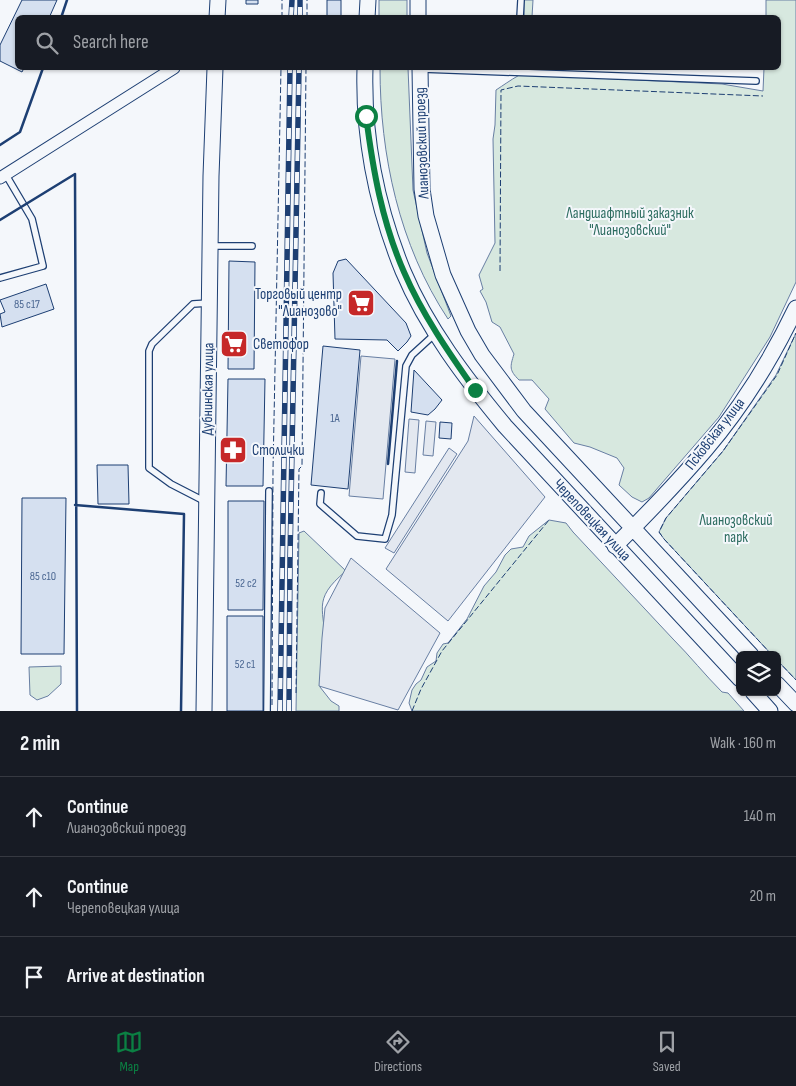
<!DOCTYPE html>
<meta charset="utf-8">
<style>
:root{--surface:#171b24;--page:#242831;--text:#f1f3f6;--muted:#9ea1a6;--line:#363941;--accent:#0b8043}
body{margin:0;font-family:"Sofia Sans Condensed",sans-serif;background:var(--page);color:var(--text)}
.controls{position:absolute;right:15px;bottom:15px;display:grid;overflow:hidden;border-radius:8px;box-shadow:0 1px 4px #0004}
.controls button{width:45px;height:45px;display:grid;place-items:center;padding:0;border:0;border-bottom:1px solid var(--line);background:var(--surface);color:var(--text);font:25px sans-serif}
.stop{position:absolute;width:15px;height:15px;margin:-11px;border:4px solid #0b8043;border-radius:50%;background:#fff}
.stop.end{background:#0b8043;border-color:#fff;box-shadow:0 1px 5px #0008}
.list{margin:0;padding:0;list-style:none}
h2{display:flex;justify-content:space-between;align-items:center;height:65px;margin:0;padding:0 20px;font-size:21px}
h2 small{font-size:16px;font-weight:400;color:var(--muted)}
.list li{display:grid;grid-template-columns:32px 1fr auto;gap:15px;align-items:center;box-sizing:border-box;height:80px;padding:0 20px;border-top:1px solid var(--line)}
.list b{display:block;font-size:19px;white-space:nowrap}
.list p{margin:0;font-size:16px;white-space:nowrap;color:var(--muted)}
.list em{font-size:16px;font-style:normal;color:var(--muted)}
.icon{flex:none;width:28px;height:28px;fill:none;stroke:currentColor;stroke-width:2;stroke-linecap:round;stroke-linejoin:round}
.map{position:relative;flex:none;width:796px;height:711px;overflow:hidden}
.search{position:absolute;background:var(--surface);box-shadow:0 1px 4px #0004;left:15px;right:15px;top:15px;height:55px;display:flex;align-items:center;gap:12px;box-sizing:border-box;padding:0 18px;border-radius:8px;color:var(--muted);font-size:19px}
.sheet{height:305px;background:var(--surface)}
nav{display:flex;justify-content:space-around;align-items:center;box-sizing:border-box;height:70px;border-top:1px solid var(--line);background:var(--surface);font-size:14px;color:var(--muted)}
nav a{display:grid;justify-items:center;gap:2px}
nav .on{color:var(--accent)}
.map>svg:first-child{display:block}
.green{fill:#d7e8df;stroke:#687fa3}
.parking{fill:#e3e8f0;stroke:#687fa3}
.building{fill:#d5e0f0;stroke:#1d3f73}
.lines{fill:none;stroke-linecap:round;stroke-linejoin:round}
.lane-casing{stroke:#1d3f73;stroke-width:8}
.street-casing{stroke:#1d3f73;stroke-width:13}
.secondary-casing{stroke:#1d3f73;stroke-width:17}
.lane{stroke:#f4f7fb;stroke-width:5.5}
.street{stroke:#f4f7fb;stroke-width:11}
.secondary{stroke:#f4f7fb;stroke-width:15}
.rail-casing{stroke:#1d3f73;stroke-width:5.5}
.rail{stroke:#f4f7fb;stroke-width:4;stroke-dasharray:11;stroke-linecap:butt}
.fence{stroke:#1d3f73;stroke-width:1;stroke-dasharray:6 2.5;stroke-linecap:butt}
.wall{stroke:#1d3f73;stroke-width:2.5}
.route{stroke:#0b8043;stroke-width:6}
.labels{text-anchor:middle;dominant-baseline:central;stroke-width:4;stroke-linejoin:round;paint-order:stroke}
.number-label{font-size:12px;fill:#4b6792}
.street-label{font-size:15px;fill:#1d3f73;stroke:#f4f7fb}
.park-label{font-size:15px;fill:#2c6c60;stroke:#f4f7fb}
.poi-label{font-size:15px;fill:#1d3f73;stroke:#f4f7fb;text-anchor:start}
</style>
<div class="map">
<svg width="796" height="711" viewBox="0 0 796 711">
<rect width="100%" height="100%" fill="#f4f7fb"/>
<!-- green -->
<path class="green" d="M379,0H407V17H379Z
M524,0H533L532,17H524Z
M766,0H796V282L770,337L719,417L649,498L642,502L632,497L619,485L624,468L617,458L590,447L574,443L545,409L549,399L532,380H519C509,370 510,367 514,354L500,327L492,322L486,302L480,291L483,289L479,275L495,243L493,139L495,125L496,90C510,81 526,68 543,68L553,76L722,84L763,91L764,68H778V18L766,17Z
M380,68H408L413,190L427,253L451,316L448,319C399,245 380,155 380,68Z
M796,333V680L777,660V655H772L664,539L659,532L666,518L723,451L776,375Z
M549,520L566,523L573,532L673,639C690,656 705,675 722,692L728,693L744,711H412L409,703L412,690L416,684L421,680L427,667L436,661L437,653L443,644L448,643L467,619L484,586L496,572L505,555L511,549L523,547L529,536Z
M304,531L346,571C310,601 326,609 325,648C324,661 321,674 320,687L331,701L339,706V711H296L299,533Z
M61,666V684L48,696L37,700L30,695L29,667Z"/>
<!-- parking -->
<path class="parking" d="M361,356L395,359L383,499L349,496Z
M474,416L545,497L448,621L386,569L468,441Z
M409,419L419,420L415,473L405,472Z
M426,421L436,422L433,456L423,455Z
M449,448L457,454L394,553L385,548Z
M351,558L440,633L398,710L319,686L322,638L325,608Z"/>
<!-- building -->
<path class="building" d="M22,0H57L49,18H18V68H24L22,72L0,61V45Z
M246,0H258V4H246Z
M327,0H341V18H327Z
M346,259L406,323L411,336L407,342L398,351L387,340L335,339L333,273L338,261Z
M229,261L255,262L254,369H228Z
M46,284L54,309L2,327L0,314L5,312L0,300Z
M323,346L360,350L348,489L311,485Z
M414,370L442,400L435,409L428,415L411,412Z
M228,379H265L263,486H226Z
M440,422L452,423L451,439L439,438Z
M97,465H128L129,504H98Z
M22,498H66L64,654H21Z
M228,501H264L263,610H228Z
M227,616H263V711H227Z"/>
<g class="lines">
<!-- lane casing -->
<g class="lane-casing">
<path id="lane" d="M520,18L521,0
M422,69L756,81
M212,246H252
M0,278L43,266L32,219L6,175
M321,493L320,504L357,536L385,539L392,515L406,366L412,355L435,334
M206,502L171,484L149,468V351L152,344L193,304L209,303
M267,711L269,491"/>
</g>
<!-- street casing -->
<g class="street-casing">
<path id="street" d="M0,178L174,68"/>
</g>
<!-- secondary casing -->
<g class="secondary-casing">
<path id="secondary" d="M418,0V18
M217,18L218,0
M367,18L368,0
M365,68C363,137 377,207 403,271C427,328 466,379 505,426L740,679
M420,68L422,189L426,216L443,275L468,331L482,355L524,411L751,655
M615,546C646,515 678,482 706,449C741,408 773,356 796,308
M777,684L796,704
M753,692L770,711
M204,711L211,176L215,68"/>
</g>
<!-- lane -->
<use href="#lane" class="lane"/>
<!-- street -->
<use href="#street" class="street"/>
<!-- secondary -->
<use href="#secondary" class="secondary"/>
<!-- rail casing -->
<g class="rail-casing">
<path id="rail" d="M291,18L292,0
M300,18V0
M280,711L290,68
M289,711L290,559L299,68"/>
</g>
<!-- rail -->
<use href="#rail" class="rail"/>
<!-- fence -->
<path class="fence" d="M282,18V0
M307,18V0
M500,271L501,90L518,86L763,96
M772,655L664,539L659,532L666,518L723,451L777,375L796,333
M777,660L796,680
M296,693L299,469L302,466L306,68
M272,705L273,470L281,68
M412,711L421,689L442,651L549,520"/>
<!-- wall -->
<path class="wall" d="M61,18L67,0
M0,145L20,132L43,68
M0,220L75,174L77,711
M388,464L397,361
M75,505L184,514L181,711"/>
</g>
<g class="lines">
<!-- route -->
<path class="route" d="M366,116C373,170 382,222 404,272C422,314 449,353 475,390"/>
</g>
<!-- icons -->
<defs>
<g id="supermarket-square" transform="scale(1.4375)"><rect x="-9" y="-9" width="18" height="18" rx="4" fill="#c62828" stroke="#f4f7fb"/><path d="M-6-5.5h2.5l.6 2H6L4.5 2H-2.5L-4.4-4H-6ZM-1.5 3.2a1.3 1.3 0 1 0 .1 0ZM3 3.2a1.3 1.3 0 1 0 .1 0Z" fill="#fff"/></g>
<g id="pharmacy-square" transform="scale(1.4375)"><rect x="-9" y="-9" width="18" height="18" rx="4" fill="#c62828" stroke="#f4f7fb"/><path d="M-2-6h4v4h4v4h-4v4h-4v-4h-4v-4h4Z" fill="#fff"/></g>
</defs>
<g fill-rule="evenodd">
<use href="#supermarket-square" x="361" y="303"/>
<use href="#supermarket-square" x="234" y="344"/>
<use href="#pharmacy-square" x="233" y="450"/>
</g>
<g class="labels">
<!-- number labels -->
<g class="number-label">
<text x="27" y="304">85 с17</text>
<text x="335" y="418">1А</text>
<text x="43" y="576">85 с10</text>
<text x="246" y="583">52 с2</text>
<text x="245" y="664">52 с1</text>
</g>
<!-- street labels -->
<g class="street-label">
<text transform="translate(422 143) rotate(-92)">Лианозовский проезд</text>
<text transform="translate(208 389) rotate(-89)">Дубнинская улица</text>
<text transform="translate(715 434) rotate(-52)">Псковская улица</text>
<text transform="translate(592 520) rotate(47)">Череповецкая улица</text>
</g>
<!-- park labels -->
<g class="park-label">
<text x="630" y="213">Ландшафтный заказник<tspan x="630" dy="17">"Лианозовский"</tspan></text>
<text x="736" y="520">Лианозовский<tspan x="736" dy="17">парк</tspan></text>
</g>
<!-- poi labels -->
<g class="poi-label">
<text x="342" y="294" text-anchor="end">Торговый центр<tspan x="342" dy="17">"Лианозово"</tspan></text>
<text x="253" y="344">Светофор</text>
<text x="252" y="450">Столички</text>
</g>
</g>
</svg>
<div class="controls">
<button><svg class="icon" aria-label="layers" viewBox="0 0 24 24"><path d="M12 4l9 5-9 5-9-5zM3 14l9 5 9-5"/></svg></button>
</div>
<div class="stop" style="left:366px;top:116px"></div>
<div class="stop end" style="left:475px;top:390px"></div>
<div class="search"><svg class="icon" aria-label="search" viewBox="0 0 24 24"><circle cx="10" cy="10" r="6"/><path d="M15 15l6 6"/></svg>Search here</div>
</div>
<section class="sheet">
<h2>2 min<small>Walk · 160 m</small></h2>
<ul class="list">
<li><svg class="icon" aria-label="ahead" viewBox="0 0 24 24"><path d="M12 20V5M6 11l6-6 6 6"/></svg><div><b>Continue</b><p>Лианозовский проезд</p></div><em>140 m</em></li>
<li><svg class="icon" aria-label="ahead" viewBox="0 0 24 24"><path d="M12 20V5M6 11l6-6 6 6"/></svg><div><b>Continue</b><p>Череповецкая улица</p></div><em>20 m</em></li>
<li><svg class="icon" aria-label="arrive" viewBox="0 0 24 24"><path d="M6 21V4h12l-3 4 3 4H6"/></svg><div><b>Arrive at destination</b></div></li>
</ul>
</section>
<nav>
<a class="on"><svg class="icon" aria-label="map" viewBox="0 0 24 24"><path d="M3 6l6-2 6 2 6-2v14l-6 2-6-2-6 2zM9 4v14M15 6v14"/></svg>Map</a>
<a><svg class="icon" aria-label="directions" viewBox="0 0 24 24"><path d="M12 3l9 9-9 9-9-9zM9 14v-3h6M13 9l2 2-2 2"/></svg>Directions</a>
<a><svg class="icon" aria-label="saved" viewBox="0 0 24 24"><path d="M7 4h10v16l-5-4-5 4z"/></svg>Saved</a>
</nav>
